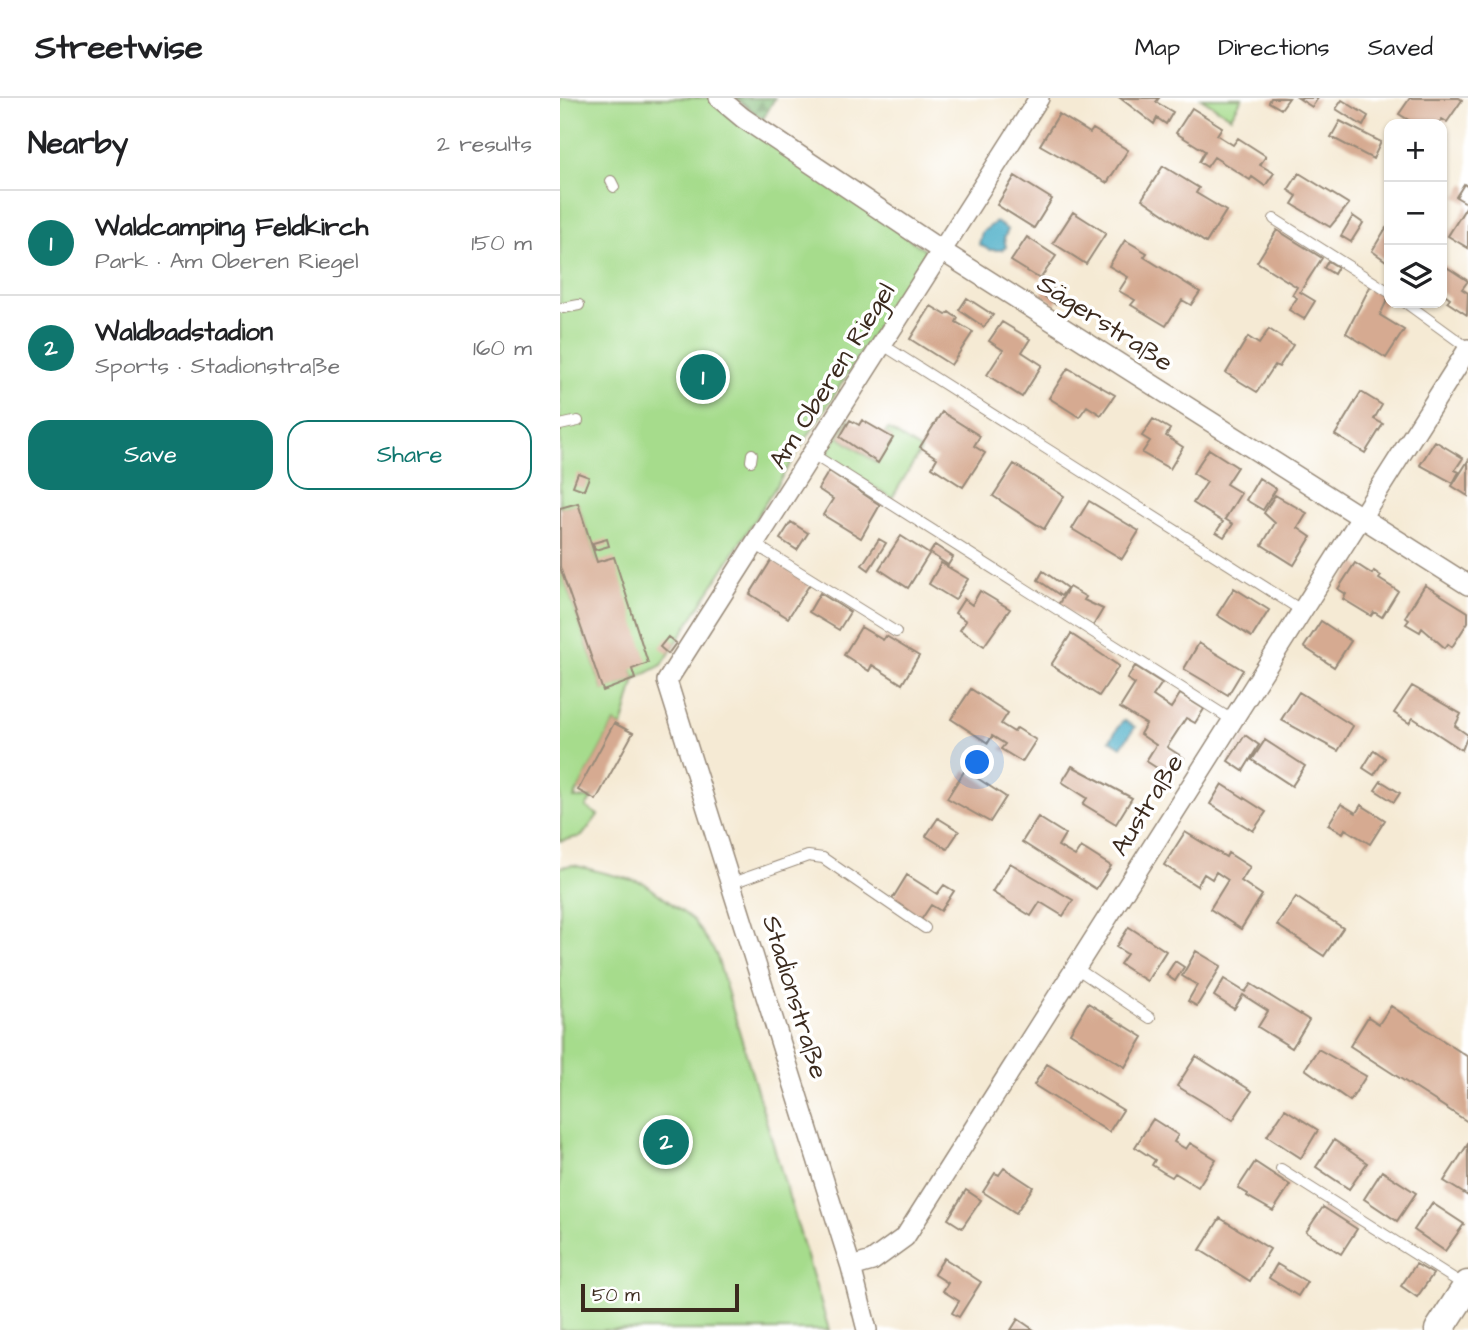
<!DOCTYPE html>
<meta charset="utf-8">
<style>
:root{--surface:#fff;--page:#f6f6f6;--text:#202124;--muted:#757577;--line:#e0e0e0;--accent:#0f766e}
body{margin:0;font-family:"Architects Daughter",sans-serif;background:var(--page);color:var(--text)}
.controls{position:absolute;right:21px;top:21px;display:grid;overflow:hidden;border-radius:14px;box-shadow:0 2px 5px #0004}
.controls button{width:63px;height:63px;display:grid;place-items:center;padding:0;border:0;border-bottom:2px solid var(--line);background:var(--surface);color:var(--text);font:35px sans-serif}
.scale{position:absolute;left:21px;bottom:18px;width:158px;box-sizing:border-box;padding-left:7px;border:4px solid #3b2a1e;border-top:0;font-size:19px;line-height:24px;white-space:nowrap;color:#3b2a1e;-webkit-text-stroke:5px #fff;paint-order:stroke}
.you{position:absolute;left:418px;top:665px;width:24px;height:24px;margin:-18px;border:5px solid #fff;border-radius:50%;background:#1a73e8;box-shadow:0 0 0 10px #1a73e833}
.badge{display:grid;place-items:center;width:46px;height:46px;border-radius:50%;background:var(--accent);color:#fff;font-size:23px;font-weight:700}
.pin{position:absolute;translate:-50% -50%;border:4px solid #fff;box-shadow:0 2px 7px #0006}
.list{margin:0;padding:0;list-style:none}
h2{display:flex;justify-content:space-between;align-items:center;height:91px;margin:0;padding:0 28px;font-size:30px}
h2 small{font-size:23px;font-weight:400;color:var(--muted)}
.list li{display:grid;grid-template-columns:46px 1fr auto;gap:21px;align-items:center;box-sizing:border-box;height:105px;padding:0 28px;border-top:2px solid var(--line)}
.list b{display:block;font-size:26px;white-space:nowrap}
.list p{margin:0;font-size:23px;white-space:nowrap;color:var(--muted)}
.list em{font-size:23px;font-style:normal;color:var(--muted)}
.actions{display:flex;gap:14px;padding:21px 28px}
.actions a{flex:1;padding:16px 0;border:2px solid var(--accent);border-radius:21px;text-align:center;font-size:24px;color:var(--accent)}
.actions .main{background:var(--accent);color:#fff}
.icon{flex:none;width:38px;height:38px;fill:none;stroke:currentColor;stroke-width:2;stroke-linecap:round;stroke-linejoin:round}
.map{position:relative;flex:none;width:908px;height:1232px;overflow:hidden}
header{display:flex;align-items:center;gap:42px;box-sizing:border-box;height:98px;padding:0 35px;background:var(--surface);border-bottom:2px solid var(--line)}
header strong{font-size:33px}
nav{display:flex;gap:38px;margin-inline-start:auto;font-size:24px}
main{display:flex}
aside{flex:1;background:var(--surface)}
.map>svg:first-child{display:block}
.grass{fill:url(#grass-tufts);stroke:#708355;stroke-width:2}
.forest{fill:url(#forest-firs);stroke:#60734b;stroke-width:2}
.green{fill:#a6dc8c;stroke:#708355;stroke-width:2}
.water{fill:#47acc6;stroke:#416b72;stroke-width:2}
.building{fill:#d6aa91}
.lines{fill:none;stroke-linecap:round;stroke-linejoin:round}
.lane-casing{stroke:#988a79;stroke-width:12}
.street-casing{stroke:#988a79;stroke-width:22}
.secondary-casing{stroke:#988a79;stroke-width:31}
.lane{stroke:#fff;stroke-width:10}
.street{stroke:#fff;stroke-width:19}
.secondary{stroke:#fff;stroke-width:28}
.labels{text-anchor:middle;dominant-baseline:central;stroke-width:7;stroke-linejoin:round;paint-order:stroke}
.street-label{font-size:26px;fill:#3b2a1e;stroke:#fff}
</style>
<header>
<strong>Streetwise</strong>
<nav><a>Map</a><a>Directions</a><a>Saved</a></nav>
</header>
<main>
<aside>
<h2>Nearby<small>2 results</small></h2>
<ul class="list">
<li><span class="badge">1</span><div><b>Waldcamping Feldkirch</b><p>Park · Am Oberen Riegel</p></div><em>150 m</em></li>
<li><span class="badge">2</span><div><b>Waldbadstadion</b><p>Sports · Stadionstraße</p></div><em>160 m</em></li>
</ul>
<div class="actions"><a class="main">Save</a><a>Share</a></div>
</aside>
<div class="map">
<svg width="908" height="1232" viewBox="0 0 908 1232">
<defs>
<pattern id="grass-tufts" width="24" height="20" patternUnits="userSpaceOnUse" patternTransform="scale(1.75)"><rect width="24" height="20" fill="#a6dc8c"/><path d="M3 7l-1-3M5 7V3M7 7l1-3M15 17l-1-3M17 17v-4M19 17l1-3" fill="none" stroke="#90bd78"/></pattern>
<pattern id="forest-firs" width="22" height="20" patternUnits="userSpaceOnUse" patternTransform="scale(1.75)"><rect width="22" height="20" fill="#84bc78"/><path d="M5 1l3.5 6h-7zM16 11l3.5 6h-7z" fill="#6d9962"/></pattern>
</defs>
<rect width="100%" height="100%" fill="#fff"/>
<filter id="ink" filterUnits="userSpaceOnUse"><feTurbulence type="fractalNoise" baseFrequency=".0143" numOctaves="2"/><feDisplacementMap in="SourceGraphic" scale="14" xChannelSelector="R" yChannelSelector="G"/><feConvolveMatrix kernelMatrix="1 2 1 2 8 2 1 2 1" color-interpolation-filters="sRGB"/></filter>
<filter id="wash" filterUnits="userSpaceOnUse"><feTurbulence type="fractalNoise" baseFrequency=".00686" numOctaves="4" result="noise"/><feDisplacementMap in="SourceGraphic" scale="28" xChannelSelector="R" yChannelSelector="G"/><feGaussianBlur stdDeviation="1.57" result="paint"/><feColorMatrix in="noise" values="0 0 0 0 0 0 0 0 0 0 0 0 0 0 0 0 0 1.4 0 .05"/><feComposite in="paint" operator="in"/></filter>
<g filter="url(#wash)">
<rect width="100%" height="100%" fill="#f5ead4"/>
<!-- grass -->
<path class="grass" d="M641,0H682L671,19Z"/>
<!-- forest -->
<path class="forest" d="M176,0H215L203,21Z"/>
<!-- green -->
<path class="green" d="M0,0H152L366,153L102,567L75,581L62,629L54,625L14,700H32L26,709L38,717L22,738L0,743V469L43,592L75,581L18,406L0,410Z
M288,321L290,322L280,340L317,365L332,340L325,335L328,331L361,352L332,400L265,358Z
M13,767L84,785L133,822L156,856L269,1232H0V769Z"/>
<!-- water -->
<path class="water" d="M436,124L448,132L444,140L446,149L442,152H429L419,146L422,134Z
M563,622L575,629L561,649L550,642Z"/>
<g id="blocks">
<!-- building -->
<path class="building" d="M560,0H599L596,4L613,14L606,26L597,20L594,26Z
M711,0H729L721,11L709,4Z
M738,0H758L752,9Z
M850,0H899L902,2L887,24L882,21L878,26H855L839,16Z
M782,2L808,18L803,28L776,11Z
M632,10L662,29L657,37L673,47L678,40L706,58L700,67L714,75L705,88L692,79L690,82L654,59L647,69L639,64L645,53L616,35Z
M499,16L530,35L533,31L568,52L547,85L480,47Z
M780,23L821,44L813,61L771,39Z
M603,68L639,90L636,95L666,113L646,145L582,101Z
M739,75L789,106L770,129L732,106L737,98L728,92Z
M455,78L492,101L474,130L437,107Z
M904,86L908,89V150L888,138L908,106L896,99Z
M513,114L546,135L526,166L493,145Z
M793,118L803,125L791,144L781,138Z
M826,130L829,132V165L812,153Z
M717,132L762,160L740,194L755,203L744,221L729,212L737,200L732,197L737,189L697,164Z
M467,139L496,158L480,181L451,163Z
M565,142L587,155L584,159L640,194L631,207L622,202L606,228L571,207L575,202L559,193L568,179L549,168Z
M768,163L778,169L774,176L764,170Z
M882,166L908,183L902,191L908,195L907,217L887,204L890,200L882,194Z
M487,187L501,196L495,206L481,196Z
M811,187L829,198L820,217L844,232L826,260L786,235Z
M407,200L433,217L424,229L399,212Z
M371,208L386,217L389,214L393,217L398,220L396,224L413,234L391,267L350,241Z
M442,224L470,241L462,254L482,267L462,299L427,277L443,252L429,243Z
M709,231L733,247L719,269L715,267L697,294L666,275L688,239L699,246Z
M508,270L555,297L541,317L527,308L519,319L489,300Z
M801,294L822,307L814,321L823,326L805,355L775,337Z
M382,314L420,338L414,348L425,355L403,389L372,369L377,360L360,349Z
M593,321L610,331L606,338L623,349L610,371L582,355L590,343L582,338Z
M290,322L299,327L302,322L333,340L318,365L280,339Z
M875,343L903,360L895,372L899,374L893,385L860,367Z
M649,351L677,369L666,386L681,395L665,421L673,426L664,439L656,434L663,424L633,405L647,384L633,375Z
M908,363V398L892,388Z
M454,366L504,398L484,431L433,398Z
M269,373L320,407L301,440L263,417L273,401L258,391Z
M18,375L29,379L24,392L13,388Z
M699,380L716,391L703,412L686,402Z
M715,397L747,415L738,430L751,439L734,467L702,447L715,425L704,415Z
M529,403L579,433L562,461L512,431Z
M18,405L37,464L54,459L88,565L72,571L75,581L43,593L0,469V410Z
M231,424L248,435L237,452L220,441Z
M341,438L369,456L348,490L319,471Z
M47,441L49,448L35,452L33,445Z
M319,441L326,445L309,472L302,467Z
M375,447L393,459L388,467L370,455Z
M212,461L250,486L228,520L190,496Z
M381,465L408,481L395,502L369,486Z
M795,465L812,476L814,473L821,478L819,481L838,493L822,519L814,514L811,518L783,501L786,496L778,491Z
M483,473L507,490L501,498L478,482Z
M865,487L908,514V524L892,549L888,546L885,550L862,530L860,534L846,526L849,522L845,519Z
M509,489L526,499L524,502L543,511L533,528L498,507Z
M674,490L709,512L692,539L657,517Z
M420,493L450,511L424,548L400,532L406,523L395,515L404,501L412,507Z
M260,495L290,514L279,532L249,514Z
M761,523L791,543L774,569L744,549Z
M301,529L323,542L326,538L359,558L342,586L312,567L309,573L284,557Z
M511,536L559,568L539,598L491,567Z
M108,539L116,545L108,556L100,549Z
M639,545L683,572L668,597L624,571Z
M575,568L602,585L593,598L611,610L620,596L644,611L635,625L626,620L607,649L624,660L611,679L586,663L596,647L580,636L586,626L560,610L575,586L567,581Z
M852,588L901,616L895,628L908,637L902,652L853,620L849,625L834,615Z
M411,591L448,615L441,626L454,634L457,630L476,642L462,664L441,651L445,646L432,638L428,645L391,621Z
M739,594L793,628L778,653L721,622Z
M54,625L73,635L36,702L18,692Z
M685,637L699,647L683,673L668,663Z
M705,642L745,668L732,688L692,662Z
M814,652L825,660L814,677L803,670Z
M512,668L572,700L556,726L523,706L527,700L502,684Z
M405,672L446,699L430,724L387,700Z
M821,683L840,695L834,704L815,692Z
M662,686L706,714L693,733L650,706Z
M781,706L796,715L801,707L825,722L810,746L785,731L783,735L768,727Z
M478,719L505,736L498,748L515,758L521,749L551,768L536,791L462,744Z
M378,720L399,733L387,751L366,738Z
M625,734L666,759L668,755L690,769L681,783L702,797L681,831L650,811L668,782L656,774L652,781L644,776L637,788L604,767Z
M450,765L513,802L503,818L480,804L471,818L432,794Z
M347,777L377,796L384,787L394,793L381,813L371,807L361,822L331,803Z
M736,799L783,830L764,858L717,827Z
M569,829L606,853L587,883L560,866L567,856L556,849Z
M636,853L661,868L637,908L628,903L637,887L622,878Z
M615,863L624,869L615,883L606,877Z
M664,881L685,894L691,886L749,922L732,950L698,929L708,913L683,897L674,911L654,898Z
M528,905L583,939L565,969L510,935Z
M831,908L908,959V1024L790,948L808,919L819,926Z
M758,951L806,978L790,1003L745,971Z
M636,958L692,993L673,1022L617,988Z
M487,966L563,1012L549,1034L474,987Z
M725,1011L758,1032L741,1060L707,1038Z
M593,1021L618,1037L614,1044L626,1051L630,1045L656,1061L638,1089L615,1075L612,1079L603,1074L592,1067L595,1062L575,1049Z
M774,1042L807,1065L789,1091L756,1069Z
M908,1046V1098L884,1083Z
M695,1064L730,1087L713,1113L687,1098L688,1096L678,1090Z
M444,1070L473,1089L456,1115L423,1094L435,1075L439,1077Z
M822,1073L856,1095L837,1123L804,1101Z
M406,1092L421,1102L402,1130L388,1121Z
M872,1105L904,1126L885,1153L854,1132Z
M763,1109L797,1131L781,1156L746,1134Z
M660,1120L710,1151L690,1183L640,1152Z
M384,1160L421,1184L399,1219L392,1215L399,1203L383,1193L388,1185L374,1176Z
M717,1166L747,1184L738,1198L709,1180Z
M856,1166L873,1176L857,1199L841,1188Z
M458,1221L474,1232H451Z"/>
</g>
</g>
<g filter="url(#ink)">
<use href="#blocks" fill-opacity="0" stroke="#988a79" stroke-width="2"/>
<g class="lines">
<!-- lane casing -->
<g class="lane-casing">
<path id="lane" d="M51,83L54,89
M714,121L829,194
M846,205L908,250
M3,210L19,207
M323,247L741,512
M0,327L18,323
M254,357L672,622
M191,363L192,356
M196,447L336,534
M172,785L248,758L263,760L365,830
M516,870L590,920
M721,1071L904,1187"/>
</g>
<!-- street casing -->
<g class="street-casing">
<path id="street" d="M159,0L183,20L382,153L908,487
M291,1169L312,1163L345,1139L908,251
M307,1232L291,1169L107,583L479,0"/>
</g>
<!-- secondary casing -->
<g class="secondary-casing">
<path id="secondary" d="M879,1232L908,1187"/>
</g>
<!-- lane -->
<use href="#lane" class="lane"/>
<!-- street -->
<use href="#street" class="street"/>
<!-- secondary -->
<use href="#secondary" class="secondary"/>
</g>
</g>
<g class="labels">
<!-- street labels -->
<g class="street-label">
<text transform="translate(545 225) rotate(33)">Sägerstraße</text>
<text transform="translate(272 278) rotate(-58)">Am Oberen Riegel</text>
<text transform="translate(587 707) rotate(-58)">Austraße</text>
<text transform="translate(235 899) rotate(73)">Stadionstraße</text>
</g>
</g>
</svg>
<div class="controls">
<button>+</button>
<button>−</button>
<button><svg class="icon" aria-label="layers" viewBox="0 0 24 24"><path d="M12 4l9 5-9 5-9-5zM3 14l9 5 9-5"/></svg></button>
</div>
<div class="scale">50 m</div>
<div class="you"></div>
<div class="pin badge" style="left:143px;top:279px">1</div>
<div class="pin badge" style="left:106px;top:1044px">2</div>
</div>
</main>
